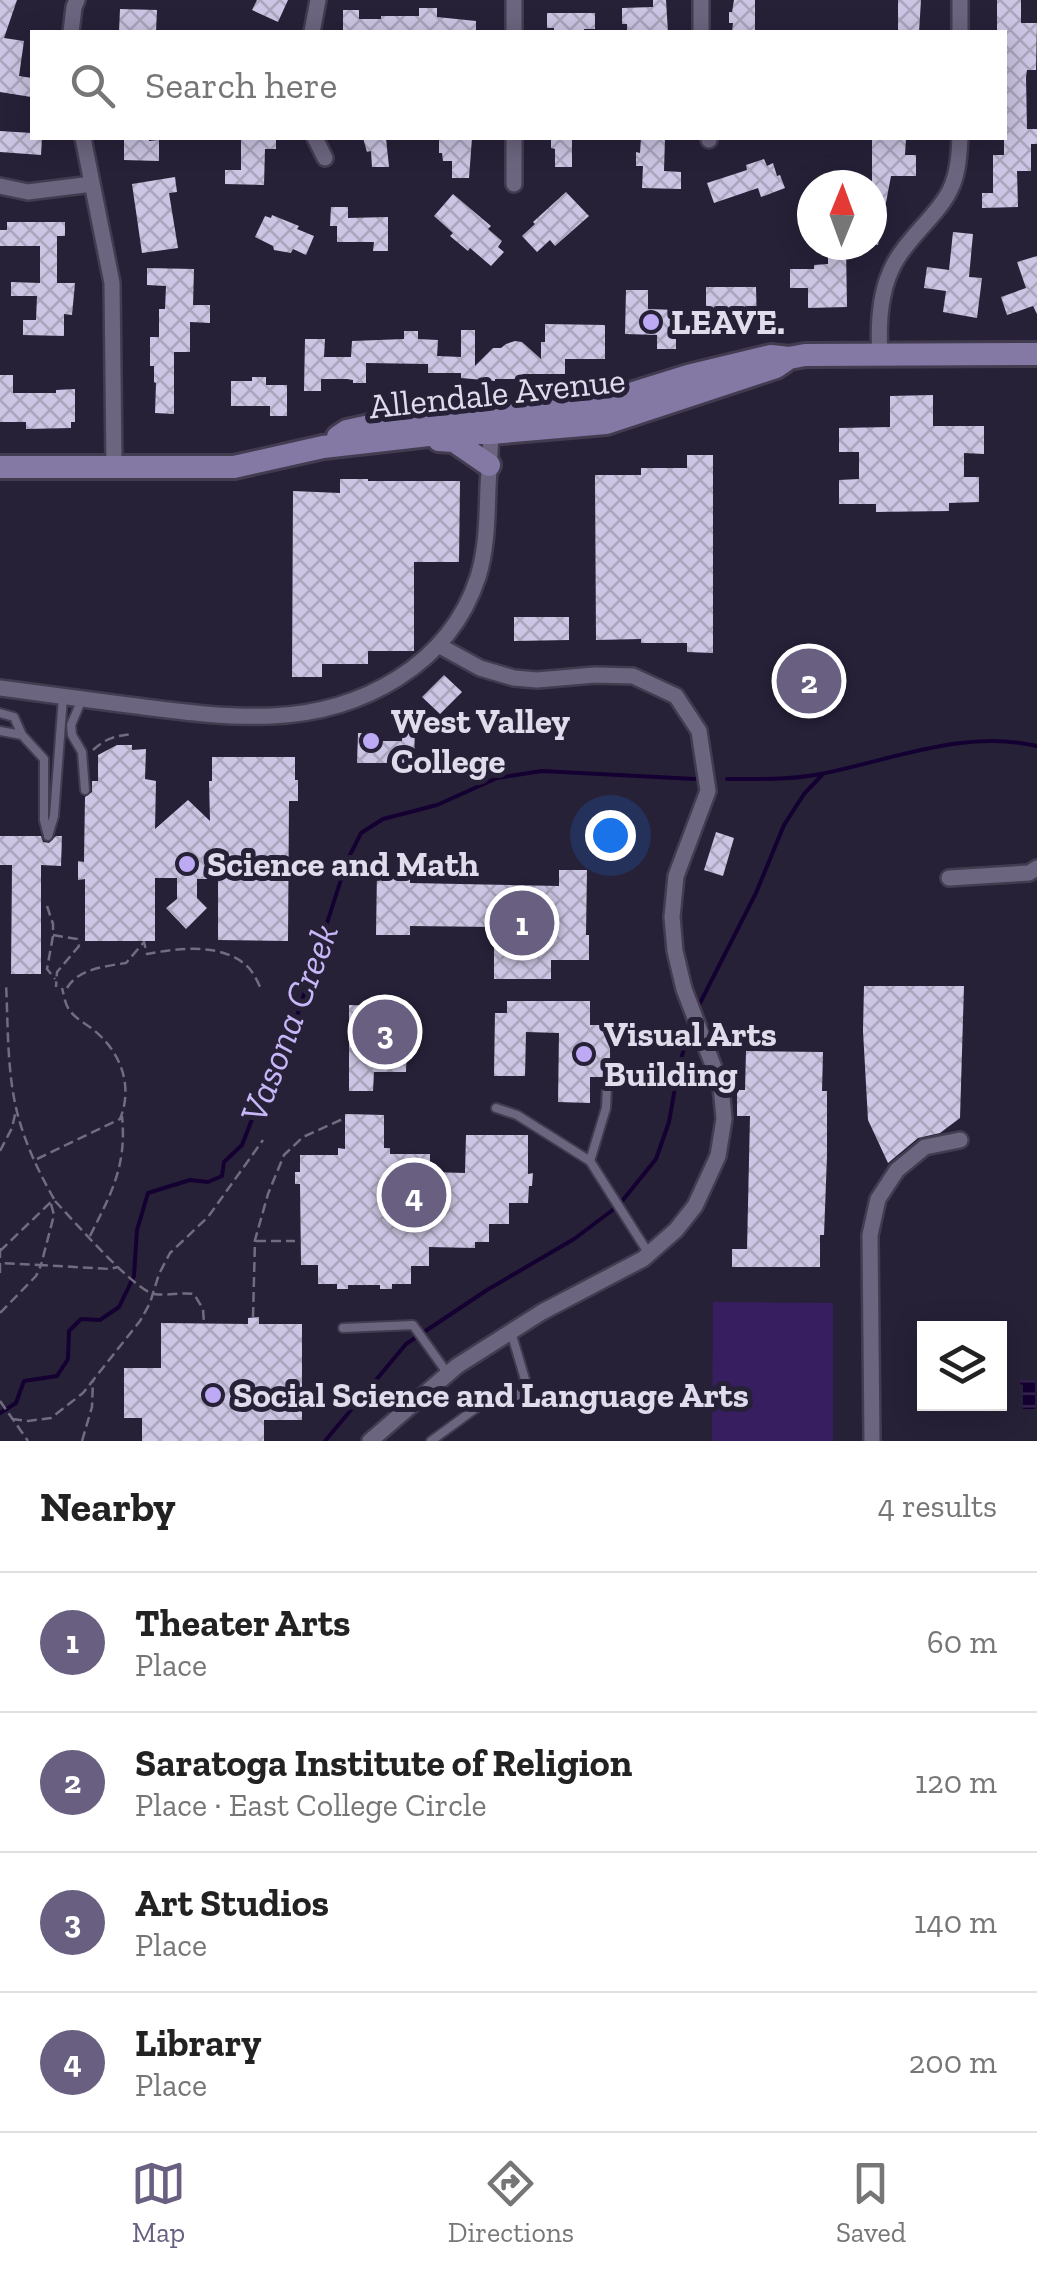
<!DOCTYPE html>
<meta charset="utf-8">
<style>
:root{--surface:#fff;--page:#f6f6f6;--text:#222;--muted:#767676;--line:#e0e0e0;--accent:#685f81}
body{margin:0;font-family:"Zilla Slab",serif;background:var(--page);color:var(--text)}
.controls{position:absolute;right:30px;bottom:30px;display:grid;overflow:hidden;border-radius:0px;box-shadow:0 5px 25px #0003}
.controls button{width:90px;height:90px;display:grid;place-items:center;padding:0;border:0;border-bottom:2px solid var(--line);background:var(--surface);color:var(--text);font:50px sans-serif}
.compass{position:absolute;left:797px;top:170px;width:90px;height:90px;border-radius:50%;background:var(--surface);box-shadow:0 5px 25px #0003;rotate:1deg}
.you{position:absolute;left:610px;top:835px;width:35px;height:35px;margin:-25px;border:8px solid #fff;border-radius:50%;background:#1a73e8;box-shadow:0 0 0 15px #1a73e833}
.badge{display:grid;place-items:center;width:65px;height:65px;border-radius:50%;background:var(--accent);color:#fff;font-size:32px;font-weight:700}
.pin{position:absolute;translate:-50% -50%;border:5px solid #fff;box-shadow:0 2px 10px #0006}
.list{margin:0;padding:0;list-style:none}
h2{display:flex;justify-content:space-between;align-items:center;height:130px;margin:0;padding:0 40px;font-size:42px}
h2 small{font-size:32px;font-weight:400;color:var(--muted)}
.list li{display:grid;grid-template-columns:65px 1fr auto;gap:30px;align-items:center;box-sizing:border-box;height:140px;padding:0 40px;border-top:2px solid var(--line)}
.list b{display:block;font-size:38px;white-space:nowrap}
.list p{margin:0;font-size:32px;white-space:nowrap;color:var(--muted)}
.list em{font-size:32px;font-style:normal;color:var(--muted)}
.icon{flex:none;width:55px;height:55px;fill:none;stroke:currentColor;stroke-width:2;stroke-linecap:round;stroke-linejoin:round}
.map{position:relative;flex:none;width:1037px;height:1441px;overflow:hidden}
.search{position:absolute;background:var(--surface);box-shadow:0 5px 25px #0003;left:30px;right:30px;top:30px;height:110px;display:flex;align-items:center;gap:25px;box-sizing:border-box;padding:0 35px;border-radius:0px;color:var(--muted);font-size:38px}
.sheet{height:690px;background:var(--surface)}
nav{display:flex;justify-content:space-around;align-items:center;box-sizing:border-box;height:140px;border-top:2px solid var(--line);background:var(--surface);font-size:28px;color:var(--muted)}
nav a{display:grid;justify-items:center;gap:5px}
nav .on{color:var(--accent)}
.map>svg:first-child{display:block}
.grass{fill:#371e61}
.water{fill:url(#water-rules)}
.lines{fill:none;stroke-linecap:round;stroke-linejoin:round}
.stream{stroke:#140031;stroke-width:4}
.building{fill:url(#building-cross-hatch)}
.lane-casing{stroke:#433c50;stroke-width:12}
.street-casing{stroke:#433c50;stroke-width:20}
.secondary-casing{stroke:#433c50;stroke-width:28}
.path{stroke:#716c80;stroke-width:2.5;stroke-dasharray:10 5;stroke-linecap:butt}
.lane{stroke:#6b657f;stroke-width:8}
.street{stroke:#6b657f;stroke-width:15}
.secondary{stroke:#8478a4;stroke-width:22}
.poi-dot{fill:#bea9f5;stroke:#272138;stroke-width:4}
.labels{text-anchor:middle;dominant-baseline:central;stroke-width:10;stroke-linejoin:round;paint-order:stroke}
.poi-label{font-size:35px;font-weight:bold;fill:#e0dceb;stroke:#272138;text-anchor:start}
.street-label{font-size:35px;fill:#e0dceb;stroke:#272138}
.water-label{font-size:38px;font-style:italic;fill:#c8b7f8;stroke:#272138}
</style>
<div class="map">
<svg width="1037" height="1441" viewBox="0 0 1037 1441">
<defs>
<pattern id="water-rules" width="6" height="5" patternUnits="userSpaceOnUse" patternTransform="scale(2.5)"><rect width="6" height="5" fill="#140031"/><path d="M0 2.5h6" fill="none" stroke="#36254f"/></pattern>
<pattern id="building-cross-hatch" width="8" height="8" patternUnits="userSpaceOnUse" patternTransform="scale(2.5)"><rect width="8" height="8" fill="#ccc5e3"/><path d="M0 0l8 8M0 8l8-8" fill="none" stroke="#aaa4bc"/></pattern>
</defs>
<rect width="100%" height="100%" fill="#272138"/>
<!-- grass -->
<path class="grass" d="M713,1302L833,1303V1441H712Z"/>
<!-- water -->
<path class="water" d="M1020,1380H1035V1409H1023V1385L1020,1384Z"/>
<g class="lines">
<!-- stream -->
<path class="stream" d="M727,779C758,779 790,780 821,774C892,760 964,729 1037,746
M700,1003L756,893L784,825L804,794L822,775
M0,1413L16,1403L24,1381L57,1376L68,1359L69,1331L81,1319L100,1320L119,1307L134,1276L137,1230L148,1193L190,1180L208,1182L222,1176L224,1162L242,1145L275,1060L297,1016L347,861L361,833L383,819L437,805L497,778L542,771L695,779
M325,1441L406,1344L487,1290L574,1239L618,1206L656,1159L669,1122L679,1065L688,1037"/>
</g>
<!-- building -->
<path class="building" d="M0,0H17L4,38L24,41L19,76L32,78L31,97L0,92Z
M257,0H288L278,22L252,10Z
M653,0H666L668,32H627V24H622V8L653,7Z
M734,0H755V32H732L733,23H729V12H732Z
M898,0H921L919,32H898Z
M997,0H1021V23H1037L1036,70H1027L1026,77L1027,129H1037V144H1031V171H1017L1018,207L982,208V193H993V155H1004V32H997Z
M419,8H437V17L476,21V32H343V10H359V19H381V16H419Z
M120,9L157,10L156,32H119Z
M547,13H595V29H584V32H554V28H547Z
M0,131L32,133V138H42L41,155L0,152Z
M124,138H149V141L159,140V161L124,160Z
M241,138H276V149H265L264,185L225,184V170H241Z
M363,138H386L389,167H372L371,151L367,152Z
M439,138H472L469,178H452V161H443L442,153H439Z
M551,138H572V167H555V149L551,148Z
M641,138H665L664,171L681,172V189L642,188L643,166H636V152L640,153Z
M872,138H906L905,155H916V176H891L878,245L872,244Z
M764,159L767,166L773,163L777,176L780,175L785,188L761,197L758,188L714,203L707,183L747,170L746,165Z
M175,177L177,192L169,193L178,248L142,253L132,184Z
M566,192L589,216L555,246L550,240L537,252L522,236L535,224L533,222Z
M453,194L491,226L488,229L502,241L498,247L504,252L491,266L470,248L468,251L450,236L453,233L434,216Z
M331,207H348V218L388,217V251H373L374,242H337V226H330Z
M272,215L299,226L297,229L314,236L306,255L293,249L291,253L274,250L273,246L255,237L265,216L271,218Z
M7,222H65V236H57V283H75L72,315L64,314V336L23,335V320H36L37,296H11V282L40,283V246H0V230H7Z
M953,232L973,234L969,277L982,278L977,318L943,312L946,291L924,288L927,267L949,270Z
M828,245H846L847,307L808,308V288H790V269H814V265L828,264Z
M1037,256V314L1033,306L1007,315L1001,297L1026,288L1017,262Z
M147,268L194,269L193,305H210V323L190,322V352H174V414L155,413L156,383L154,382V366H150V337H159V309H165L166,286L147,285Z
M706,287H756L757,326L706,324Z
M626,290H648V309L676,310V349H657V335L625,334Z
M545,324L605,325V359H565V374H523V379H495V381L461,378V373H428V364L366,363V383H353V380L347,379H321V391H304L305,339H325L324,357H351L352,341L404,339V331H418V339L438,340L437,356L461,357V330H475V366L493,348H501L506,344L515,341L522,342L541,359V342H545Z
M0,375H13V393H56V390L75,389V422H71V428L26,429V422H0Z
M252,377H266V385H287V416H270V406H231V381H252Z
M933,395V426H984V454L964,453V477H979V502L949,503V511L876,512V504H839V480L859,479V452H839V428L890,427V396Z
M687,455H713V653L687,652V643H641V639L596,640L595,475H641V468H687Z
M340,479H368V481H460L459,562H414V651H368V664H322V677H292L293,491L340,493Z
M514,617H569V640L514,641Z
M822,650L843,683L796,712L776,678Z
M444,675L462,692L440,714L422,697Z
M402,725H415L414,763H357L358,733H378V741H402Z
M117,745H132V750L146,749L145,779L156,781L155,829L188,800L210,821L209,781H212V757H295V780H298V801H289L288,941L218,940V879H197V898L207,908L186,929L166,908L177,899V878H155V941H85V879L78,880V861L84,862L85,797L92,792V781H98V755Z
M716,832L734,838L723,876L704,870Z
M0,836H41L43,842L49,843L56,836H62L61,866L41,865V974H11L12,865H0Z
M559,870H587L586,935H589V960H551V979H494V927L410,926V935H376L377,871L410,872V883L559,886Z
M864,986H964L960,1118L940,1133L918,1138L888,1163L868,1120L863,1031Z
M507,1001H590V1025H610V1077H590V1103L558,1102L559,1033L526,1032L525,1076H494L495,1013H507Z
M349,1005L405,1007V1021H421V1043H407L406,1072H374L373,1091H349Z
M746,1051L823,1052L822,1091H827V1156L824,1235H820V1267H732V1249H747L750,1116H737V1090H745Z
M345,1114L384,1115V1148H390V1154H430V1172L465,1173L466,1135H528V1174L533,1173L532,1186H529L528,1203H509V1224H489V1242H475V1248L429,1247V1266H411V1284H392V1289H380V1285H348V1289H337V1284H318V1265H301L300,1184H295V1172H300V1155H338V1148L345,1149Z
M259,1317V1324H302V1420H264V1441H142V1418H124V1368H161V1323L248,1324V1318Z"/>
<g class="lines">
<!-- lane casing -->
<g class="lane-casing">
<path id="lane" d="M82,699L71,725L72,735L82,752L85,790
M0,713L14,717L22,735
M0,731L22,735L44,759V820L47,832
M48,836L54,816L63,697
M496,1108L517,1115L590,1161L649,1254
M590,1161L606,1108L607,1086
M343,1328L413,1325L448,1374
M431,1441L483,1403L516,1397L527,1386L511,1332"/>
</g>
<!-- street casing -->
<g class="street-casing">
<path id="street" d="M701,0V32
M960,0V32
M71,32L74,7L77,0
M312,32L318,0
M514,32V0
M83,138L112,283L114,467
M315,138L325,158
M709,138V140
M514,184V138
M0,186L28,192L92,184
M880,355C878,326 880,290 894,264C907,238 939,214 950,190C958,174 959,156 960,138
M0,688C43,694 85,699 128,705C176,711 223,718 272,716C361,712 449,666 478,577C487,548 487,517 488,487C489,467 491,446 491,426
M949,878L1029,873L1037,868
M370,1441L457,1366L542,1312L643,1259L676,1230L695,1206L718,1156L724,1119L721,1086L684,989L675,951L672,917L676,876L708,791L699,731L676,696L633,676L595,675L537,680L514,678L480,668L440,646
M872,1441L870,1235L878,1199L897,1170L925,1147L960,1140"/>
</g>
<!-- secondary casing -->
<g class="secondary-casing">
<path id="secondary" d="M338,437L347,431L411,417H490L582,409L688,376L771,356L789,358L805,355L1037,354
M439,440L454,441L489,465
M0,467H234L323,447L446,433H491L606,423L776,367L789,358"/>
</g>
<!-- path -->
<path class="path" d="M93,750C106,738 115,736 132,734
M47,906L53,924V935L77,939L79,946L57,972L56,987
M53,936L47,969L55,979
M67,988C78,969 106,966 126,963L144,942L147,954C178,948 224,942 249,968C254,974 258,982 261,989
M0,1151L12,1128L16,1110
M37,1159L120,1119C133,1087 122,1054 95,1031C88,1025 76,1019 70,1011C65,1005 64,995 62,988
M55,1201C72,1219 134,1290 154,1294C167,1296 181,1292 194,1294L203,1309L204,1323
M51,1204L54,1215L41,1265L110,1269L118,1267
M90,1236C111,1194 127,1166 122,1116
M256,1241H295
M0,1248V1274
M0,1251L54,1199C37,1169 22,1137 15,1103C7,1064 8,1023 6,983
M0,1313L36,1276L41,1265L1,1263
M253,1317L255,1240L268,1194L284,1155L303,1137L345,1118
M0,1401L28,1441
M12,1419L28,1421L51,1418L83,1393L140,1321L150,1303L159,1274L170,1253L208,1217L263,1140
M82,1441L92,1407L93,1380"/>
<!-- lane -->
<use href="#lane" class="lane"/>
<!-- street -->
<use href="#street" class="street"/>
<!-- secondary -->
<use href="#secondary" class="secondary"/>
</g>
<!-- markers -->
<g class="poi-dot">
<circle cx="651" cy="322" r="10"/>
<circle cx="371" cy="741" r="10"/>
<circle cx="187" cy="864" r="10"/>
<circle cx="584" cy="1054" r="10"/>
<circle cx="213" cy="1395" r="10"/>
</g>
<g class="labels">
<!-- poi labels -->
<g class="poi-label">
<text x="671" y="322">LEAVE.</text>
<text x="391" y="721">West Valley<tspan x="391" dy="40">College</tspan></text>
<text x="207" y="864">Science and Math</text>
<text x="604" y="1034">Visual Arts<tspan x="604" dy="40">Building</tspan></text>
<text x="233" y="1395">Social Science and Language Arts</text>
</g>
<!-- street labels -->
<g class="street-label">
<text transform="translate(497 393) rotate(-6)">Allendale Avenue</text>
</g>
<!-- water labels -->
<g class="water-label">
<text transform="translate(289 1023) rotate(-69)">Vasona Creek</text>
</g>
</g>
</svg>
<div class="controls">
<button><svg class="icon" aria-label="layers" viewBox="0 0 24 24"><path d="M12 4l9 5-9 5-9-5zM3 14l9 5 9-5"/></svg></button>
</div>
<svg class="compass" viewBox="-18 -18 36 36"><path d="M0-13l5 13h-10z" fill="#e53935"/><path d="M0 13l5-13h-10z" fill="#767676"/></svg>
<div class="you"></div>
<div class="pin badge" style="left:522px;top:923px">1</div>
<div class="pin badge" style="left:809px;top:681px">2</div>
<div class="pin badge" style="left:385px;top:1032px">3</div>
<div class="pin badge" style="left:414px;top:1195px">4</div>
<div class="search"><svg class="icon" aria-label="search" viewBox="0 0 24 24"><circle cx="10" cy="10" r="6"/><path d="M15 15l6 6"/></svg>Search here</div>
</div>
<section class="sheet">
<h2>Nearby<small>4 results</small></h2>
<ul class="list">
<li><span class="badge">1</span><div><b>Theater Arts</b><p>Place</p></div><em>60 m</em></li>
<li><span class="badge">2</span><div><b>Saratoga Institute of Religion</b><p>Place · East College Circle</p></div><em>120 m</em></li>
<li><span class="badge">3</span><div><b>Art Studios</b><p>Place</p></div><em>140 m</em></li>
<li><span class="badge">4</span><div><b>Library</b><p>Place</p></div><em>200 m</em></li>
</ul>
</section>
<nav>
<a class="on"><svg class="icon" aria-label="map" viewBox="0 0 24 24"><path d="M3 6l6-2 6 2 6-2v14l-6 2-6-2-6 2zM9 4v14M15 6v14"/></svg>Map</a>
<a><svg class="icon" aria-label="directions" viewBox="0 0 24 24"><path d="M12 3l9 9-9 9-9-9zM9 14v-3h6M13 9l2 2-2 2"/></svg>Directions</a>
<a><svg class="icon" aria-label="saved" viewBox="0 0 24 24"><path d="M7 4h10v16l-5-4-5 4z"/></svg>Saved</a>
</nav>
